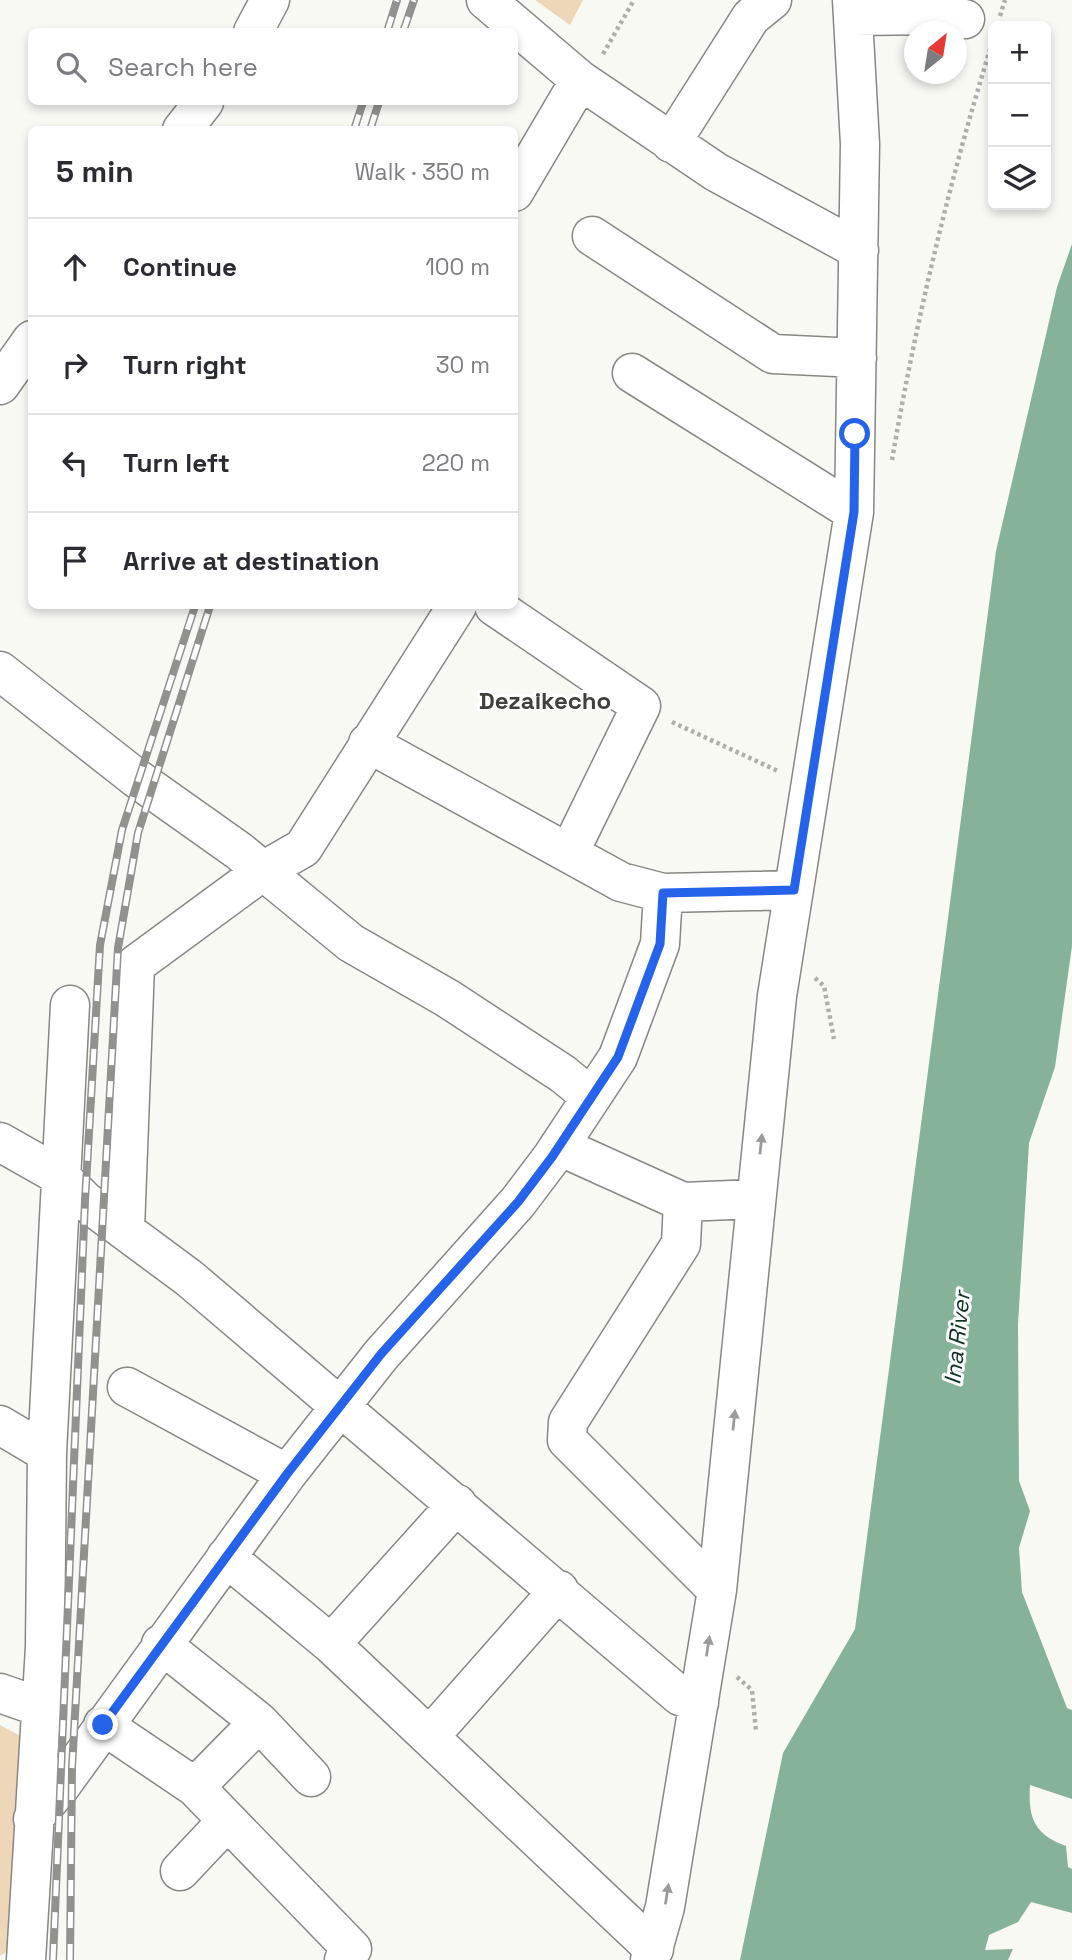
<!DOCTYPE html>
<meta charset="utf-8">
<style>
:root{--surface:#fff;--page:#f7f7f7;--text:#2b2b33;--muted:#7c7c81;--line:#e1e1e2}
body{margin:0;font-family:"Space Grotesk",sans-serif;background:var(--page);color:var(--text)}
.controls{position:absolute;right:21px;top:21px;display:grid;overflow:hidden;border-radius:10px;box-shadow:0 4px 10px #0003}
.controls button{width:63px;height:63px;display:grid;place-items:center;padding:0;border:0;border-bottom:2px solid var(--line);background:var(--surface);color:var(--text);font:35px sans-serif}
.compass{position:absolute;left:904px;top:21px;width:63px;height:63px;border-radius:50%;background:var(--surface);box-shadow:0 4px 10px #0003;rotate:30deg}
.stop{position:absolute;width:21px;height:21px;margin:-16px;border:5px solid #2563eb;border-radius:50%;background:#fff}
.stop.end{background:#2563eb;border-color:#fff;box-shadow:0 2px 7px #0008}
.list{margin:0;padding:0;list-style:none}
h2{display:flex;justify-content:space-between;align-items:center;height:91px;margin:0;padding:0 28px;font-size:30px}
h2 small{font-size:23px;font-weight:400;color:var(--muted)}
.list li{display:grid;grid-template-columns:46px 1fr auto;gap:21px;align-items:center;box-sizing:border-box;height:98px;padding:0 28px;border-top:2px solid var(--line)}
.list b{display:block;font-size:26px;white-space:nowrap}
.list em{font-size:23px;font-style:normal;color:var(--muted)}
.icon{flex:none;width:38px;height:38px;fill:none;stroke:currentColor;stroke-width:2;stroke-linecap:round;stroke-linejoin:round}
.map{position:relative;flex:none;width:1072px;height:1960px;overflow:hidden}
.search{position:absolute;background:var(--surface);box-shadow:0 4px 10px #0003;left:28px;top:28px;width:490px;height:77px;display:flex;align-items:center;gap:18px;box-sizing:border-box;padding:0 24px;border-radius:10px;color:var(--muted);font-size:26px}
.panel{position:absolute;background:var(--surface);box-shadow:0 4px 10px #0003;left:28px;top:126px;width:490px;height:483px;border-radius:10px}
.map>svg:first-child{display:block}
.green{fill:#eed6b8}
.water{fill:#86b29a}
.lines{fill:none;stroke-linecap:round;stroke-linejoin:round}
.minor-casing{stroke:#878882;stroke-width:41}
.path{stroke:#aeafab;stroke-width:4.5;stroke-dasharray:3.5 3.5;stroke-linecap:butt}
.minor{stroke:#fff;stroke-width:38}
.rail-casing{stroke:#91918d;stroke-width:8}
.rail{stroke:#fff;stroke-width:5;stroke-dasharray:16;stroke-linecap:butt}
.oneway{fill:#9b9b9a}
.route{stroke:#2563eb;stroke-width:9}
.labels{text-anchor:middle;dominant-baseline:central;stroke-width:6;stroke-linejoin:round;paint-order:stroke}
.water-label{font-size:23px;font-style:italic;fill:#0e3423;stroke:#fff}
.quarter-label{font-size:24px;font-weight:bold;fill:#40413c;stroke:#fff}
</style>
<div class="map">
<svg width="1072" height="1960" viewBox="0 0 1072 1960">
<rect width="100%" height="100%" fill="#f8f9f3"/>
<!-- green -->
<path class="green" d="M535,0H583L570,25Z
M0,1725L28,1740L18,1944L0,1956Z"/>
<!-- water -->
<path class="water" d="M1072,244V946L1055,1067L1029,1143L1018,1324L1019,1481L1030,1511L1019,1548L1022,1592L1067,1708L1072,1710V1799L1030,1785C1028,1818 1034,1834 1066,1846L1068,1867L1072,1869V1913L1031,1902L1018,1922L989,1935L985,1950L1013,1949L1008,1960H740L783,1753L855,1629L996,551L1057,287Z"/>
<g class="lines">
<!-- minor casing -->
<g class="minor-casing">
<path id="minor" d="M486,0L580,80
M853,16L938,15L965,19
M253,32L270,0
M182,130L204,102
M671,143L751,17L772,0
M514,192L580,80L716,172L859,250
M592,236L773,354L857,358
M632,373L854,512
M0,385L32,340
M494,606L641,706L569,853
M0,671L136,778L239,851L351,943L447,998L563,1074L591,1097
M663,893L794,890
M0,1142L60,1176L85,1201L189,1278L680,1696L699,1703
M559,1146L683,1202L755,1199
M683,1202L681,1244L568,1422L567,1440L717,1590
M125,1229L135,965L263,871L303,848L457,606
M127,1387L287,1474
M0,1425L47,1453
M457,1504L331,1644L654,1949
M226,1557L331,1644
M161,1644L259,1722L311,1777
M0,1693L40,1707
M103,1725L195,1787L352,1949L344,1960
M430,1736L559,1590
M195,1787L259,1722
M33,1819L60,1787L287,1474L381,1355L518,1202L552,1157L618,1057L660,944L663,893L621,882L368,743
M180,1871L227,1821
M26,1960L45,1647L47,1453L70,1005
M650,1960L665,1907L717,1590L777,996L854,512L860,144L852,0"/>
</g>
<!-- path -->
<path class="path" d="M1000,16L1005,0
M603,54L634,0
M892,460C916,320 950,179 992,43
M672,722L778,771
M815,978L824,986L834,1039
M737,1677L752,1690L756,1731"/>
<!-- minor -->
<use href="#minor" class="minor"/>
<!-- rail casing -->
<g class="rail-casing">
<path id="rail" d="M387,32L397,0
M403,32L414,0
M354,130L363,102
M370,130L379,102
M53,1960L85,1201L100,945L122,830L195,606
M70,1960L72,1768L118,948L138,833L210,606"/>
</g>
<!-- rail -->
<use href="#rail" class="rail"/>
</g>
<!-- one-way arrows -->
<defs><path id="oneway-solid" d="M-6-.8H1V-3.2L6.5 0L1 3.2V.8H-6Z" transform="scale(1.75)"/></defs>
<g class="oneway">
<use href="#oneway-solid" transform="translate(761 1144) rotate(-84)"/>
<use href="#oneway-solid" transform="translate(734 1420) rotate(-84)"/>
<use href="#oneway-solid" transform="translate(708 1646) rotate(-81)"/>
<use href="#oneway-solid" transform="translate(667 1894) rotate(-81)"/>
</g>
<g class="lines">
<!-- route -->
<path class="route" d="M103,1725L287,1474L381,1354L518,1202L552,1157L618,1057L660,944L663,893L794,890L854,512L855,434"/>
</g>
<g class="labels">
<!-- water labels -->
<g class="water-label">
<text transform="translate(957 1338) rotate(-84)">Ina River</text>
</g>
<!-- quarter labels -->
<g class="quarter-label">
<text x="545" y="700">Dezaikecho</text>
</g>
</g>
</svg>
<div class="controls">
<button>+</button>
<button>−</button>
<button><svg class="icon" aria-label="layers" viewBox="0 0 24 24"><path d="M12 4l9 5-9 5-9-5zM3 14l9 5 9-5"/></svg></button>
</div>
<svg class="compass" viewBox="-18 -18 36 36"><path d="M0-13l5 13h-10z" fill="#e53935"/><path d="M0 13l5-13h-10z" fill="#7c7c81"/></svg>
<div class="stop" style="left:855px;top:434px"></div>
<div class="stop end" style="left:103px;top:1725px"></div>
<div class="search"><svg class="icon" aria-label="search" viewBox="0 0 24 24"><circle cx="10" cy="10" r="6"/><path d="M15 15l6 6"/></svg>Search here</div>
<section class="panel">
<h2>5 min<small>Walk · 350 m</small></h2>
<ul class="list">
<li><svg class="icon" aria-label="ahead" viewBox="0 0 24 24"><path d="M12 20V5M6 11l6-6 6 6"/></svg><div><b>Continue</b></div><em>100 m</em></li>
<li><svg class="icon" aria-label="right" viewBox="0 0 24 24"><path d="M7 20v-9h11M14 6l5 5-5 5"/></svg><div><b>Turn right</b></div><em>30 m</em></li>
<li><svg class="icon" aria-label="left" viewBox="0 0 24 24"><path d="M17 20v-9H6M10 6l-5 5 5 5"/></svg><div><b>Turn left</b></div><em>220 m</em></li>
<li><svg class="icon" aria-label="arrive" viewBox="0 0 24 24"><path d="M6 21V4h12l-3 4 3 4H6"/></svg><div><b>Arrive at destination</b></div></li>
</ul>
</section>
</div>
